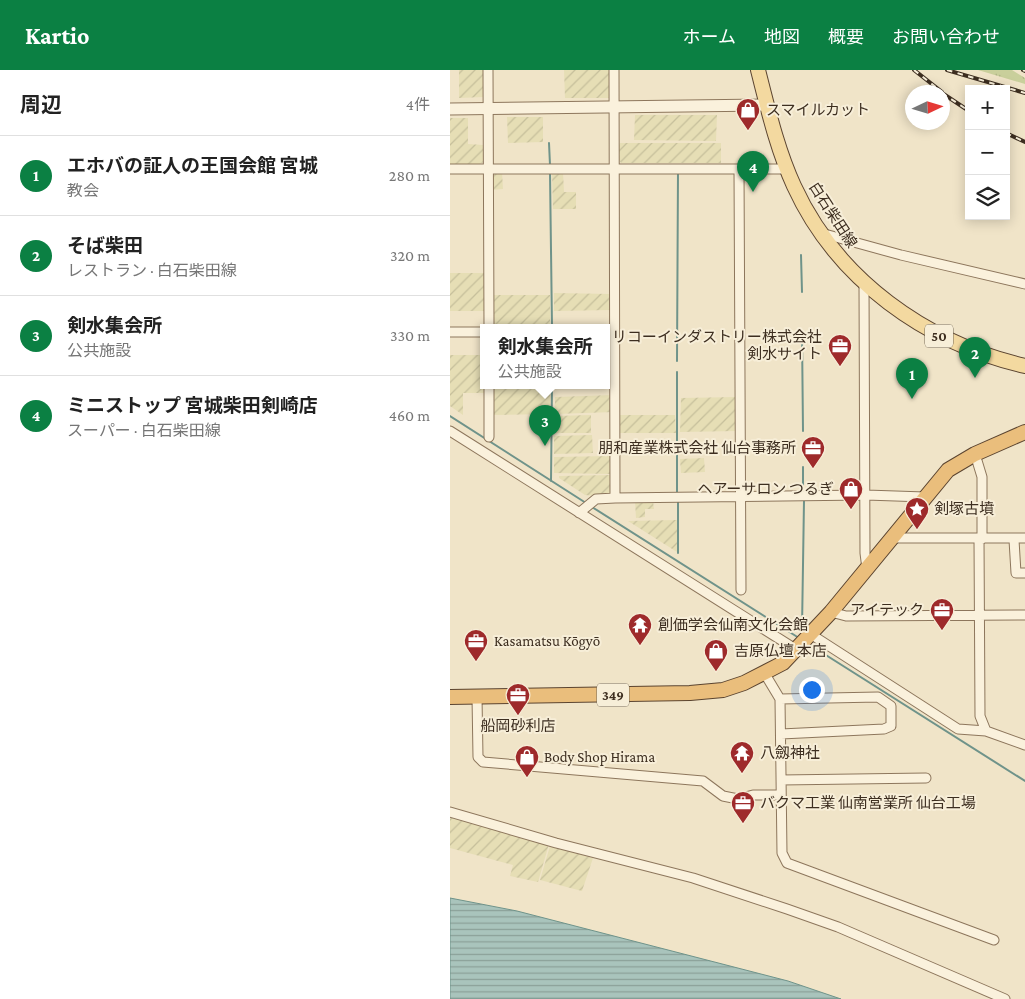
<!DOCTYPE html>
<html lang="ja">
<meta charset="utf-8">
<style>
:root{--surface:#fff;--page:#f6f6f6;--text:#222;--muted:#767676;--line:#e0e0e0;--accent:#0b8043}
body{margin:0;font-family:"Crimson Pro","Noto Sans JP",serif;background:var(--page);color:var(--text)}
.controls{position:absolute;right:15px;top:15px;display:grid;overflow:hidden;border-radius:0px;box-shadow:0 2px 12px #0003}
.controls button{width:45px;height:45px;display:grid;place-items:center;padding:0;border:0;border-bottom:1px solid var(--line);background:var(--surface);color:var(--text);font:25px sans-serif}
.compass{position:absolute;left:455px;top:15px;width:45px;height:45px;border-radius:50%;background:var(--surface);box-shadow:0 2px 12px #0003;rotate:86deg}
.you{position:absolute;left:361px;top:619px;width:18px;height:18px;margin:-12px;border:4px solid #fff;border-radius:50%;background:#1a73e8;box-shadow:0 0 0 8px #1a73e833}
.badge{display:grid;place-items:center;width:32px;height:32px;border-radius:50%;background:var(--accent);color:#fff;font-size:16px;font-weight:700}
.pin{position:absolute;translate:-50% -41px;filter:drop-shadow(0 1px 2px #0008)}
.pin::after{content:'';position:absolute;top:26px;width:18px;height:15px;background:inherit;clip-path:polygon(0 0,100% 0,50% 100%)}
.popup{position:absolute;left:30px;top:254px;width:130px;height:65px;box-sizing:border-box;display:grid;place-content:center;border-radius:0px;background:var(--surface);filter:drop-shadow(0 1px 4px #0005);font-size:16px;white-space:nowrap;color:var(--muted)}
.popup b{font-size:19px;color:var(--text)}
.popup::after{content:'';position:absolute;left:50%;top:100%;margin-left:-10px;border:10px solid transparent;border-top-color:var(--surface)}
.list{margin:0;padding:0;list-style:none}
h2{display:flex;justify-content:space-between;align-items:center;height:65px;margin:0;padding:0 20px;font-size:21px}
h2 small{font-size:16px;font-weight:400;color:var(--muted)}
.list li{display:grid;grid-template-columns:32px 1fr auto;gap:15px;align-items:center;box-sizing:border-box;height:80px;padding:0 20px;border-top:1px solid var(--line)}
.list b{display:block;font-size:19px;white-space:nowrap}
.list p{margin:0;font-size:16px;white-space:nowrap;color:var(--muted)}
.list em{font-size:16px;font-style:normal;color:var(--muted)}
.icon{flex:none;width:28px;height:28px;fill:none;stroke:currentColor;stroke-width:2;stroke-linecap:round;stroke-linejoin:round}
.map{position:relative;flex:none;width:575px;height:929px;overflow:hidden}
header{display:flex;align-items:center;gap:30px;box-sizing:border-box;height:70px;padding:0 25px;background:var(--accent);color:#fff}
header strong{font-size:24px}
nav{display:flex;gap:28px;margin-inline-start:auto;font-size:18px}
main{display:flex}
aside{flex:1;background:var(--surface)}
.map>svg:first-child{display:block}
.farmland{fill:url(#farmland-furrows)}
.grass{fill:url(#grass-tufts)}
.water{fill:url(#water-rules);stroke:#6f938a}
.lines{fill:none;stroke-linecap:round;stroke-linejoin:round}
.stream{stroke:#6f938a;stroke-width:2}
.minor-casing{stroke:#8d765c;stroke-width:11}
.tertiary-casing{stroke:#8d765c;stroke-width:13}
.primary-casing{stroke:#5b4430;stroke-width:16}
.trunk-casing{stroke:#5b4430;stroke-width:16}
.minor{stroke:#faf1dc;stroke-width:9}
.tertiary{stroke:#faf1dc;stroke-width:11}
.primary{stroke:#f3d9a0;stroke-width:14}
.trunk{stroke:#eabe7c;stroke-width:14}
.rail-casing{stroke:#3d2e20;stroke-width:4}
.rail{stroke:#f7eed8;stroke-width:2;stroke-dasharray:5.5;stroke-linecap:butt}
.labels{text-anchor:middle;dominant-baseline:central;stroke-width:4;stroke-linejoin:round;paint-order:stroke}
.shield{fill:#f7eed8;stroke:#756857;stroke-width:1}
.shield-label{font-size:14px;font-weight:bold;fill:#3d2e20}
.poi-label{font-size:15px;fill:#3d2e20;stroke:#f7eed8;text-anchor:start}
.street-label{font-size:15px;fill:#3d2e20;stroke:#f7eed8}
</style>
<header>
<strong>Kartio</strong>
<nav><a>ホーム</a><a>地図</a><a>概要</a><a>お問い合わせ</a></nav>
</header>
<main>
<aside>
<h2>周辺<small>4件</small></h2>
<ul class="list">
<li><span class="badge">1</span><div><b>エホバの証人の王国会館 宮城</b><p>教会</p></div><em>280 m</em></li>
<li><span class="badge">2</span><div><b>そば柴田</b><p>レストラン · 白石柴田線</p></div><em>320 m</em></li>
<li><span class="badge">3</span><div><b>剣水集会所</b><p>公共施設</p></div><em>330 m</em></li>
<li><span class="badge">4</span><div><b>ミニストップ 宮城柴田剣崎店</b><p>スーパー · 白石柴田線</p></div><em>460 m</em></li>
</ul>
</aside>
<div class="map">
<svg width="575" height="929" viewBox="0 0 575 929">
<defs>
<pattern id="farmland-furrows" width="10" height="10" patternUnits="userSpaceOnUse" patternTransform="scale(1.25)"><rect width="10" height="10" fill="#e6deb5"/><path d="M-1 1l2-2M0 10L10 0M9 11l2-2" fill="none" stroke="#c6bf9b"/></pattern>
<pattern id="grass-tufts" width="24" height="20" patternUnits="userSpaceOnUse" patternTransform="scale(1.25)"><rect width="24" height="20" fill="#c9cf9b"/><path d="M3 7l-1-3M5 7V3M7 7l1-3M15 17l-1-3M17 17v-4M19 17l1-3" fill="none" stroke="#aeb285"/></pattern>
<pattern id="water-rules" width="6" height="5" patternUnits="userSpaceOnUse" patternTransform="scale(1.25)"><rect width="6" height="5" fill="#a9c4bc"/><path d="M0 2.5h6" fill="none" stroke="#8ba098"/></pattern>
</defs>
<rect width="100%" height="100%" fill="#f0e4c8"/>
<!-- farmland -->
<path class="farmland" d="M9,0H34V27L9,28Z
M114,0H159V28H115Z
M185,45H267L266,71L184,70Z
M57,47H93V72L58,73Z
M0,48H18V74L33,75L34,92L27,95H0Z
M170,73H271V93H171L167,87L170,85L167,80Z
M42,102H52L53,119L41,120Z
M102,102H113L114,122H126V139H103Z
M0,203H37L36,241H0Z
M104,223L161,224V240L104,241Z
M42,225H100V257H42Z
M0,285H34V315H36L37,323H13V345L0,336Z
M41,315H100L101,344L44,345L42,343Z
M164,325V342L105,344V327Z
M287,327V361L230,362L231,328Z
M141,345V363H105V346Z
M168,345H225L226,363H168Z
M142,365L143,383L104,384V366Z
M162,386V404L104,403V387Z
M254,388L255,402L231,403L230,389Z
M162,405V422L159,425L146,426L135,425L109,408V406Z
M185,431H203L204,439H195V447L186,448Z
M227,450V482L178,451Z
M0,744L99,774L88,812L60,806L63,795L0,778Z
M100,776L143,788L132,821L90,810Z"/>
<!-- grass -->
<path class="grass" d="M528,0H562L575,8V14Z"/>
<!-- water -->
<path class="water" d="M0,828L67,841L338,911L391,929H0Z"/>
<g class="lines">
<!-- stream -->
<path class="stream" d="M99,73L100,95
M100,103L102,257
M351,185L352,222
M352,264L353,361
M227,291L228,101
M227,302V423
M0,346L136,433
M101,411L102,315
M353,422V397
M228,431V483
M142,437L349,568
M352,559L354,431
M360,575L575,711"/>
<!-- minor casing -->
<g class="minor-casing">
<path id="minor" d="M38,0L39,257
M164,0L165,428
M0,99H337
M289,99L291,520
M371,163L451,185L575,214
M414,213L415,483L417,499
M0,262H34
M39,315V367
M0,361L347,580
M525,384L532,407V469
M129,443L146,429L165,428L416,425L475,427
M442,468H575
M529,469L530,646L536,661
M564,470L566,503H575
M381,542L396,546L575,545
M362,565L508,659L536,661L575,675
M315,604L330,629L332,783L337,793L544,870
M27,627L28,687L33,692L253,711L273,726L288,729L303,725H331
M330,629L428,627L441,636V656L434,659L331,664
M331,710L476,708
M0,742L106,773L243,808L337,839L388,857L555,929"/>
</g>
<!-- tertiary casing -->
<g class="tertiary-casing">
<path id="tertiary" d="M0,39L317,35"/>
</g>
<!-- primary casing -->
<g class="primary-casing">
<path id="primary" d="M308,0C318,39 327,79 344,116C387,210 476,273 575,296"/>
</g>
<!-- trunk casing -->
<g class="trunk-casing">
<path id="trunk" d="M0,627L240,623L273,620L294,613L333,593L381,542L498,400L525,384L575,362"/>
</g>
<!-- minor -->
<use href="#minor" class="minor"/>
<!-- tertiary -->
<use href="#tertiary" class="tertiary"/>
<!-- primary -->
<use href="#primary" class="primary"/>
<!-- trunk -->
<use href="#trunk" class="trunk"/>
<!-- rail casing -->
<g class="rail-casing">
<path id="rail" d="M464,0L492,22
M497,0L575,23
M573,0L575,1
M492,23L519,41
M556,63L575,72"/>
</g>
<!-- rail -->
<use href="#rail" class="rail"/>
</g>
<!-- icons -->
<defs>
<g id="shop-pin" transform="scale(1.25)"><path d="M0 17L-7.5 6A9.5 9.5 0 1 1 7.5 6Z" fill="#9e2a2b" stroke="#f7eed8"/><path d="M-5-2.5h2.3a2.7 3.5 0 0 1 5.4 0H5L5.5 6h-11ZM-1.5-2.5h3a1.5 2.3 0 0 0-3 0Z" fill="#fff"/></g>
<g id="office-pin" transform="scale(1.25)"><path d="M0 17L-7.5 6A9.5 9.5 0 1 1 7.5 6Z" fill="#9e2a2b" stroke="#f7eed8"/><path d="M-6-3h4V-5.5h4V-3h4V5H-6ZM-1-4.5V-3h2v-1.5ZM-6 0V1H6V0Z" fill="#fff"/></g>
<g id="sight-pin" transform="scale(1.25)"><path d="M0 17L-7.5 6A9.5 9.5 0 1 1 7.5 6Z" fill="#9e2a2b" stroke="#f7eed8"/><path d="M0-6L1.8-2.2L6-1.7L2.9 1.2L3.7 5.4L0 3.3L-3.7 5.4L-2.9 1.2L-6-1.7L-1.8-2.2Z" fill="#fff"/></g>
<g id="temple-pin" transform="scale(1.25)"><path d="M0 17L-7.5 6A9.5 9.5 0 1 1 7.5 6Z" fill="#9e2a2b" stroke="#f7eed8"/><path d="M0-6L5-2H3V0L6.5 2.5H4V6H1.5V3h-3V6H-4V2.5H-6.5L-3 0V-2H-5Z" fill="#fff"/></g>
</defs>
<g fill-rule="evenodd">
<use href="#shop-pin" x="298" y="40"/>
<use href="#office-pin" x="390" y="276"/>
<use href="#office-pin" x="363" y="378"/>
<use href="#shop-pin" x="401" y="419"/>
<use href="#sight-pin" x="467" y="439"/>
<use href="#office-pin" x="492" y="540"/>
<use href="#temple-pin" x="190" y="555"/>
<use href="#office-pin" x="26" y="571"/>
<use href="#shop-pin" x="266" y="581"/>
<use href="#office-pin" x="68" y="625"/>
<use href="#temple-pin" x="292" y="683"/>
<use href="#shop-pin" x="77" y="687"/>
<use href="#office-pin" x="293" y="733"/>
</g>
<g class="labels">
<!-- shield labels -->
<g class="shield">
<rect x="475" y="254.5" width="28" height="23" rx="4"/>
<rect x="147" y="613.5" width="32" height="23" rx="4"/>
</g>
<g class="shield-label">
<text x="489" y="266">50</text>
<text x="163" y="625">349</text>
</g>
<!-- poi labels -->
<g class="poi-label">
<text x="316" y="40">スマイルカット</text>
<text x="372" y="267" text-anchor="end">リコーインダストリー株式会社<tspan x="372" dy="17">剣水サイト</tspan></text>
<text x="346" y="378" text-anchor="end">朋和産業株式会社 仙台事務所</text>
<text x="384" y="419" text-anchor="end">ヘアーサロン つるぎ</text>
<text x="484" y="439">剣塚古墳</text>
<text x="474" y="540" text-anchor="end">アイテック</text>
<text x="208" y="555">創価学会仙南文化会館</text>
<text x="44" y="571">Kasamatsu Kōgyō</text>
<text x="284" y="581">吉原仏壇 本店</text>
<text x="68" y="656" text-anchor="middle">船岡砂利店</text>
<text x="310" y="683">八劔神社</text>
<text x="94" y="687">Body Shop Hirama</text>
<text x="310" y="733">バクマ工業 仙南営業所 仙台工場</text>
</g>
<!-- street labels -->
<g class="street-label">
<text transform="translate(383 145) rotate(57)">白石柴田線</text>
</g>
</g>
</svg>
<div class="controls">
<button>+</button>
<button>−</button>
<button><svg class="icon" aria-label="layers" viewBox="0 0 24 24"><path d="M12 4l9 5-9 5-9-5zM3 14l9 5 9-5"/></svg></button>
</div>
<svg class="compass" viewBox="-18 -18 36 36"><path d="M0-13l5 13h-10z" fill="#e53935"/><path d="M0 13l5-13h-10z" fill="#767676"/></svg>
<div class="you"></div>
<div class="pin badge" style="left:462px;top:329px">1</div>
<div class="pin badge" style="left:525px;top:308px">2</div>
<div class="pin badge" style="left:95px;top:376px">3</div>
<div class="popup"><b>剣水集会所</b>公共施設</div>
<div class="pin badge" style="left:303px;top:122px">4</div>
</div>
</main>
